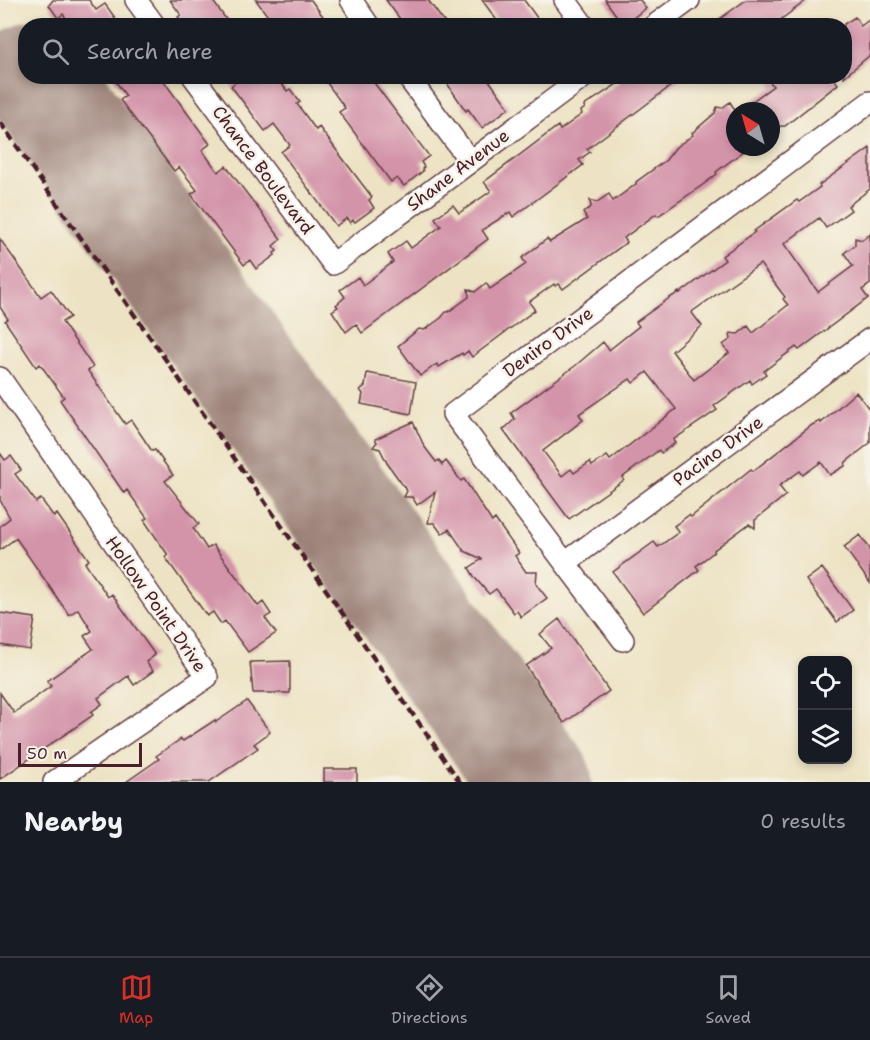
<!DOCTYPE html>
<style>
:root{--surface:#171b24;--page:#242831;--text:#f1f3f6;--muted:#9ea1a6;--line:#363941;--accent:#d93025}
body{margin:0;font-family:"Shantell Sans",sans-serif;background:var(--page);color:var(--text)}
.controls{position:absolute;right:18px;bottom:18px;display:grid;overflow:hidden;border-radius:12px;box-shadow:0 3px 9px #0003}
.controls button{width:54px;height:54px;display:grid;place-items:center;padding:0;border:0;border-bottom:2px solid var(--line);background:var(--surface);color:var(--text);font:30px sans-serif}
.compass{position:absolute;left:726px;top:102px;width:54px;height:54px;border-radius:50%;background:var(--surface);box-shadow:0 3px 9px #0003;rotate:323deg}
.scale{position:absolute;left:18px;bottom:15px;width:124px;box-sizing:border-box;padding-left:6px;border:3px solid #4a1f2b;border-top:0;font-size:16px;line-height:21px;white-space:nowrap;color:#4a1f2b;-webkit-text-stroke:4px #f7f3e8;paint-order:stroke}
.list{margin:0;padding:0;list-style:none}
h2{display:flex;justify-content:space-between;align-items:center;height:78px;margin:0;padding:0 24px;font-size:26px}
h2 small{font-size:20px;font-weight:400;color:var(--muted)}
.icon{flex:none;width:33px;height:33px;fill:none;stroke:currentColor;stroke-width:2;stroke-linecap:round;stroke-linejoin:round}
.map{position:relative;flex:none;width:870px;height:782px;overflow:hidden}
.search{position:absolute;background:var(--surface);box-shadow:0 3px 9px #0003;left:18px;right:18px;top:18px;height:66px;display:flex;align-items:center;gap:15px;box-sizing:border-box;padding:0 21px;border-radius:24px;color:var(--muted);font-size:22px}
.sheet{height:174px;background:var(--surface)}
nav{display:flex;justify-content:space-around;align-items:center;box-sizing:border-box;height:84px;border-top:2px solid var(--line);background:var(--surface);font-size:16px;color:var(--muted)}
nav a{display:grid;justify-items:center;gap:3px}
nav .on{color:var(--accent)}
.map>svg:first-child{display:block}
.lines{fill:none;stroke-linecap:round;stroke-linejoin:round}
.runway{stroke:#9c8178;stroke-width:112}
.building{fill:#d393a9;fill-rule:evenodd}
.minor-casing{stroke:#623c42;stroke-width:24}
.minor{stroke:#fff;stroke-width:21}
.rail{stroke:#4a1f2b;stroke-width:4.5;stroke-dasharray:9 4.5;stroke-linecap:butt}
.labels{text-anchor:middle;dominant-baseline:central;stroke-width:5;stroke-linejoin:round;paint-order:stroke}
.street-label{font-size:18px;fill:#4a1f2b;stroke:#f7f3e8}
</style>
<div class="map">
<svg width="870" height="782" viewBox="0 0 870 782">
<rect width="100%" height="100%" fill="#f7f3e8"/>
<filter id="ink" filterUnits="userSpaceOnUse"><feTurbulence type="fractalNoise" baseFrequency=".0167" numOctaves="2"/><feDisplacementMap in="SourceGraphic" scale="12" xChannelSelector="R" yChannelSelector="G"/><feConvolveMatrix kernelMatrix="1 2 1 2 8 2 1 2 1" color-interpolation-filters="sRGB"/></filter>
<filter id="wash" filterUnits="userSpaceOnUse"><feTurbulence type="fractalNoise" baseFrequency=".008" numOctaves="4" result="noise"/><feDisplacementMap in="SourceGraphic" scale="24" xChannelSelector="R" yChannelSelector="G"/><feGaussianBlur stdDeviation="1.35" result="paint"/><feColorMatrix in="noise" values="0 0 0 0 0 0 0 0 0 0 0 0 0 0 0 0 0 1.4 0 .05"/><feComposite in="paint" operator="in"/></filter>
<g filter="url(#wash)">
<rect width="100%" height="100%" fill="#ede3c4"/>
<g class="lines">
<!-- runway -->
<path class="runway" d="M37,76L536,782"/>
</g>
<g id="blocks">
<!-- building -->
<path class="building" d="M53,0H89L96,10L105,4L121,26H72L63,14L58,18L49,5Z
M170,0H212L231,26H185L178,17L181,15Z
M256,0H311L330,26H275Z
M386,0H428L447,26H405Z
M482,0H524L543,26H501Z
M605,0H640L646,8L625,24L620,18L619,19Z
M746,0H807L772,26H710Z
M855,17L861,26L870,19V55L844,77V24Z
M112,76H160L210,144L202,150L218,172L226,166L281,239L273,246L277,251L274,253L275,255L256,269L250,260L244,265L191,194L197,190L179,167L174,171L120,100L126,96Z
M243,76H276L287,91L290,89L300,102L297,104L316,130L319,127L362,184L372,197L369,200L374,208L355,222L353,220L350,223L347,218L336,226L281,152L290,145L274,124L265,131L231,86Z
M322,76H369L429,156L421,162L424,167L422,169L423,171L404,186L397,178L391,182L339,112L345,108Z
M442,76H486L509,108L482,128L468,109L466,111Z
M615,76H684L587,149L590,152L579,160L583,165L513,217L510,212L482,230L488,239L362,333L356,324L346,332L332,311L338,307L336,305L345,297L340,290L358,277L363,285L393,262L388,254L406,241L411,248L441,226L435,218L453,205L459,213L491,191L484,182L558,126L560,130L582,114L581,111L585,108L584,106L620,82Z
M766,76H832L838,84L785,126H781L771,133V111H739L773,86Z
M730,102L735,110V147H749L716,172L717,174L704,184L658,216L656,214L624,238L627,242L563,289L559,284L555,286L554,284L529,302L535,310L472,357L468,351L463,355L462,353L439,367L437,364L420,376L398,346L419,329L424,330L441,318L446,312H448L469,297L468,289L475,292L486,283L490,289L526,264L522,258L547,239L550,242L587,219L583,213L591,207L590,200L597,202L609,194L613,201L636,184V182L666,160L676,147L693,135L692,133L715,113L717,107L722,108Z
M870,148V189L848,206L851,210L826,228L819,218L784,244L818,292L853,266L844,253L855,245V238L862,240L870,234V284L862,290L868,298L799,350L796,347L764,371L766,374L752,384L750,380L714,406L717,410L673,440L675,443L661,453L659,450L623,477L624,480L569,519L503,430L515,419L511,413L575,366L603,342L609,350L639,326L636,322L668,299L679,292L680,293L725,260L722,256L755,232L754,231L797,200L799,202L820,187L819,185ZM760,264L785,297L783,299L788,305L753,333L748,326L738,334L730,333L731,339L723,345L729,353L694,380L672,351L702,326L692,313L693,311ZM647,372L676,409L610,460L607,456L592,466L590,462L574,473L571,469L562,476L543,451L583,420L579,414L630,379L633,383Z
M0,239L41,297L51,290L70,317L62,322L93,367L88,371L125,424L131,420L152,451L155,450L173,475L165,481L199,524L193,528L207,549L213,545L258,606L263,602L271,614L265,618L276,633L248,652L225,621L221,624L213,612L207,616L165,557L168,555L144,520L147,518L127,490L124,493L60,400L64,397L40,364L36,367L5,321L8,319L0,307Z
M367,373L416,382L411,414L361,404L363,394L360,390L365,386Z
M856,392L870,410V443L846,462L845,466L830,475L821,462L803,475L800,471L779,486L786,495L755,520V528L749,524L714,550V552L696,566L699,570L643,613L613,572L654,542L658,547L679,532L674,526L689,515L691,517L751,469L753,471L812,425L820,421L821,423Z
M413,422L424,446L436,462L439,460L442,465L446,461L461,481L464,479L492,522L495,519L519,553L515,556L526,572H537L536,584L547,598L521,617L517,611L514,613L496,589L489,594L475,578L469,568L482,559L464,551L449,529L442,534L434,523H428L435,492L417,505L412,497H404L407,491L387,463L380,449L373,447L377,442L375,439Z
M0,453L5,460L11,456L21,470L15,474L36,502L41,499L54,517L57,514L89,560L85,563L108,597L112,594L155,655L146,662L153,671L134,685L128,676L98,698L102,704L91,712L93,715L0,779V693L14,713L51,686L47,681L93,649L84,636L92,631L78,609L69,615L16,538L0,550V526L10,518L0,500Z
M860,535L870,549V583L844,547Z
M822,568L853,610L837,622L806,580Z
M0,613L35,618L30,650L0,645Z
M559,619L609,691L564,723L526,666L551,648L540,634Z
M290,661V693H253L250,662Z
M247,701L270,732L254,744L258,748L209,782H126L159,759L156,756L181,739L183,741L215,720L216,722Z
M324,769H357V782H324Z"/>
</g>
</g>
<g filter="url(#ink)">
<use href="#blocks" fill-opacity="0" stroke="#623c42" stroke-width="1.5"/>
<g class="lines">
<!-- minor casing -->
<g class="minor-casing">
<path id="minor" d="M136,0L155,26
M351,0L369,26
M565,0L584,26
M654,26L689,0
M193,76L333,264L585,76
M407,76L470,161
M0,378L207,677L54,782
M565,563L870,339
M623,640L453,414L870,102"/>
</g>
<!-- minor -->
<use href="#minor" class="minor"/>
<!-- rail -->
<path class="rail" d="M0,122L460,782"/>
</g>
</g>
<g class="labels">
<!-- street labels -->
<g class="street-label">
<text transform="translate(263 170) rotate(53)">Chance Boulevard</text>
<text transform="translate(458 170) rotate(-37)">Shane Avenue</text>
<text transform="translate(548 342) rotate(-36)">Deniro Drive</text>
<text transform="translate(718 451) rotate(-36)">Pacino Drive</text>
<text transform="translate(156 604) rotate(55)">Hollow Point Drive</text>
</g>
</g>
</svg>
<div class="controls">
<button><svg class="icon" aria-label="locate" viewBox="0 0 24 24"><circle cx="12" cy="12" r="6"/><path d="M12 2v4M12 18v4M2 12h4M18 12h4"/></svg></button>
<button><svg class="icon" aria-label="layers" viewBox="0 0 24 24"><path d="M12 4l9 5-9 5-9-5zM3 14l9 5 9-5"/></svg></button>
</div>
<svg class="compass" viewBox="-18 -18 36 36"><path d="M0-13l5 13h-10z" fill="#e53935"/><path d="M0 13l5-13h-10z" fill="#9ea1a6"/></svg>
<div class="scale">50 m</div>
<div class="search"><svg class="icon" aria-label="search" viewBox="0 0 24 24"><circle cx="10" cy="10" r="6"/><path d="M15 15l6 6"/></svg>Search here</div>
</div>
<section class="sheet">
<h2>Nearby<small>0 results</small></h2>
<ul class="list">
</ul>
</section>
<nav>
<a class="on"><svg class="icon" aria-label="map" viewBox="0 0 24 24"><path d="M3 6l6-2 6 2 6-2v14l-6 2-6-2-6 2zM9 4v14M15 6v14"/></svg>Map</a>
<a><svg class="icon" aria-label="directions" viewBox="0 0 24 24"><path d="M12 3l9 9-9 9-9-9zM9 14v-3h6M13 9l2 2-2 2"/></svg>Directions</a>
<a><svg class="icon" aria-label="saved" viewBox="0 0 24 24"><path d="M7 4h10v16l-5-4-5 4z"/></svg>Saved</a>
</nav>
